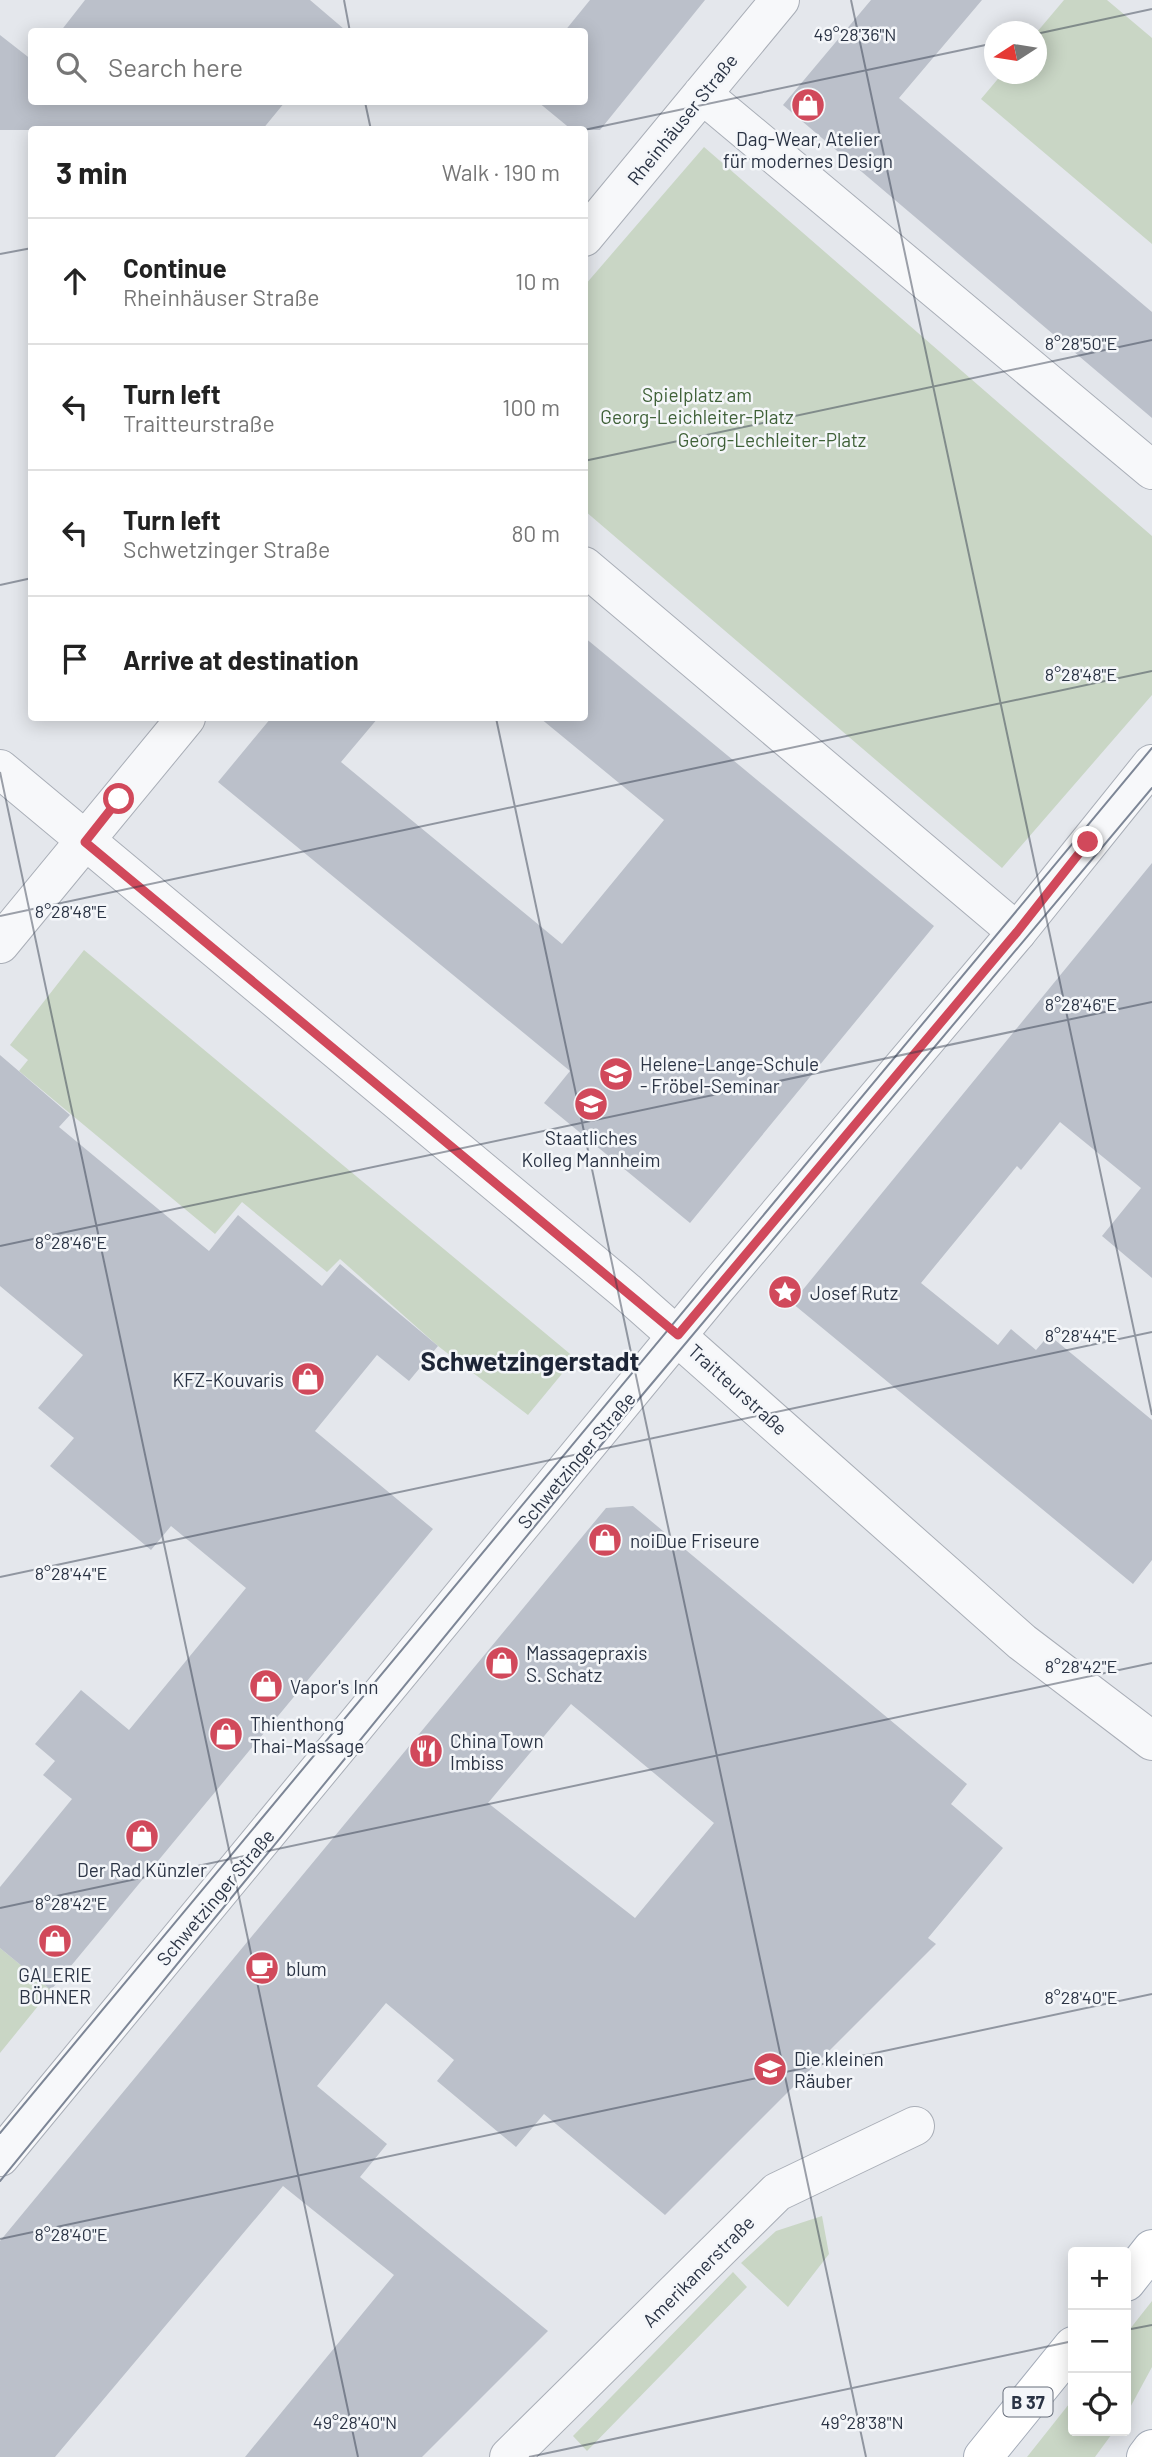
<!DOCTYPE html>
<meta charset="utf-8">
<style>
:root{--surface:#fff;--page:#f2f2f2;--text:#222;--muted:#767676;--line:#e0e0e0}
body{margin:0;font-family:Barlow,sans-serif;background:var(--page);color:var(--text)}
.controls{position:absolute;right:21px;bottom:21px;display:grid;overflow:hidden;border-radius:7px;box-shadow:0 4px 18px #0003}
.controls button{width:63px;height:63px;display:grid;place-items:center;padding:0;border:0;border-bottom:2px solid var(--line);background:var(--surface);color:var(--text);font:35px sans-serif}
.compass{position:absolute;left:984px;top:21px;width:63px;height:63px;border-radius:50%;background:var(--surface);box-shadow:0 4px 18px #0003;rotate:258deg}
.stop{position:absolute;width:21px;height:21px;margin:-16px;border:5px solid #d1495b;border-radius:50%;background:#fff}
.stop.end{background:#d1495b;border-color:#fff;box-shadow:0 2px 7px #0008}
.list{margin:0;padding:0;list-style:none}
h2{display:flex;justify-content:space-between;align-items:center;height:91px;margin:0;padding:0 28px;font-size:30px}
h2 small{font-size:23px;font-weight:400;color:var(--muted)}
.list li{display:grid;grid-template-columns:46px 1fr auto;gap:21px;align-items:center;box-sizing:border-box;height:126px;padding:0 28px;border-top:2px solid var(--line)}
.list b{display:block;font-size:26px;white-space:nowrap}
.list p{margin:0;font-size:23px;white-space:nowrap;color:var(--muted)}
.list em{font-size:23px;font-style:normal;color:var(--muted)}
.icon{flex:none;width:38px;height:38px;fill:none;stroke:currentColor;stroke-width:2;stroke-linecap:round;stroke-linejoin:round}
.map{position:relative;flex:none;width:1152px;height:2457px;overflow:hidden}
.search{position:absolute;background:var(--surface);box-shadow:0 4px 18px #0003;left:28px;top:28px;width:560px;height:77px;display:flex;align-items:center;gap:18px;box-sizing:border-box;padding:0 24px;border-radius:7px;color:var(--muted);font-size:26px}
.panel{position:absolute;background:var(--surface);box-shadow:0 4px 18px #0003;left:28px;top:126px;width:560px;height:595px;border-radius:7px}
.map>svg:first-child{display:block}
.green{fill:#c9d6c5}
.building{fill:#bbc0ca;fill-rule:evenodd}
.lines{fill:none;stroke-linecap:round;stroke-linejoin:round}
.minor-casing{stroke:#a9aeb7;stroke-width:40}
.tertiary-casing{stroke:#a9aeb7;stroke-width:40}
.primary-casing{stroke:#a3abb8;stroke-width:40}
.minor{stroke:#f7f8fa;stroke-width:38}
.tertiary{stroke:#f7f8fa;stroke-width:38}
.primary{stroke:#fff;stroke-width:38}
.tram{stroke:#7d8696;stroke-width:2}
.route{stroke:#d1495b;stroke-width:9}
.ticks{fill:none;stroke:#2b3445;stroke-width:2;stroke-opacity:0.45}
.labels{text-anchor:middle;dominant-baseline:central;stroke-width:5;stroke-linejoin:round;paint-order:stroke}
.shield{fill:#f4f6f9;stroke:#676e7b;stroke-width:2}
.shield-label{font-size:18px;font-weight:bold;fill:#2b3445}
.street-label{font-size:19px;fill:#2b3445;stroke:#f4f6f9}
.poi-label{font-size:19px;fill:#2b3445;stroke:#f4f6f9;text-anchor:start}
.park-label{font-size:19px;fill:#3f6138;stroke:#f4f6f9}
.district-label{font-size:26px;font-weight:bold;fill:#1d2536;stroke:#f4f6f9}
.ticks-label{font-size:18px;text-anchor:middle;fill:#2b3445;stroke:#f4f6f9;stroke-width:5;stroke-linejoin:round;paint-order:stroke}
</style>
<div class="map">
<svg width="1152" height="2457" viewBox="0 0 1152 2457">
<rect width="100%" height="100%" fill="#e4e7ec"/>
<!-- green -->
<path class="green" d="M1064,0H1107L1152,38V244L981,99L1002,74H1036L1037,32Z
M704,147L1152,536V695L1002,868L585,511V285Z
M84,950L575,1358L528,1415L438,1346L340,1259L327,1272L242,1202L215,1234L19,1071L28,1060L10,1045Z
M0,1948L51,1990L0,2053Z
M822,2216L829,2254L788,2307L741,2263L776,2231Z
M733,2272L747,2287L587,2451L573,2436Z
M1152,2301V2367L1126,2415V2334Z
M1073,2399V2431H1114L1095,2457H1027Z"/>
<!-- building -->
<path class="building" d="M85,0H310L344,29L342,32H60Z
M590,0H705L600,130H572L538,102H584V32H564Z
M871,0H982L899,98L1152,312V418L783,105Z
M0,35L32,60V102H285L262,130H0Z
M584,637L934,926L690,1223L544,1103L570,1071L218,782L271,718H378L341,762L562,944L664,820L540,718H584Z
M1152,863V1278L1102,1236L1141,1188L1060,1122L1021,1170L1017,1166L921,1283L998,1345L1011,1329L1036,1350L1049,1335L1152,1420V1560L1133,1584L792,1303Z
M0,1055L70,1115L59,1127L209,1251L238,1215L322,1286L340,1264L438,1346L409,1381L377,1355L315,1431L433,1529L51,1990L0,1948V1887L72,1799L43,1775L55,1761L35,1744L81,1690L129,1730L246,1588L171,1526L151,1550L50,1466L74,1438L38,1408L83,1355L0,1286Z
M633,1506L967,1784L951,1804L1003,1848L928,1938L936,1944L665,2215L544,2114L516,2147L437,2081L454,2060L386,2003L317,2086L387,2144L360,2177L548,2331L422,2457H245L394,2275L283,2186L55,2457H0V2241L606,1508ZM571,1704L714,1823L635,1918L488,1803Z"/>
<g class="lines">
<!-- minor casing -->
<g class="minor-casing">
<path id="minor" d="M702,94L1152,470
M584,237L780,0
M584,566L1017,932
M0,769L626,1291L1022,1642L1152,1741
M0,944L186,718
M509,2457L777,2192L915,2126"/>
</g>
<!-- tertiary casing -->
<g class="tertiary-casing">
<path id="tertiary" d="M0,2157L717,1287L1017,932L1152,764"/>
</g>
<!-- primary casing -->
<g class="primary-casing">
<path id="primary" d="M1126,2282L1152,2249
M983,2457L1073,2346
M1146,2457L1152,2449"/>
</g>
<!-- minor -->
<use href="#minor" class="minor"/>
<!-- tertiary -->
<use href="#tertiary" class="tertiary"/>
<!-- primary -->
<use href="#primary" class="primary"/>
<!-- tram -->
<path class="tram" d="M0,2133L1152,748
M0,2181L633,1406L1152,788"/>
</g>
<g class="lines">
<!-- route -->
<path class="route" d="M119,799L85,842L678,1335L1017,932L1088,842"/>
</g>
<!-- ticks -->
<path class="ticks" d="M344,0L350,32M851,0L1152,1415M1036,34L1152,9M365,102L371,130M584,130L995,43M0,254L32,248M584,461L1152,340M0,585L32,578M496,718L866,2457M0,772L358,2457M0,916L1152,671M0,1246L1152,1002M0,1577L1152,1332M0,1908L1152,1663M0,2239L1152,1994M1126,2330L1152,2325M529,2457L1073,2341"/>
<!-- icons -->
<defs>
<g id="shop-disc" transform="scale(1.75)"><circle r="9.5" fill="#d1495b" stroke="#f4f6f9"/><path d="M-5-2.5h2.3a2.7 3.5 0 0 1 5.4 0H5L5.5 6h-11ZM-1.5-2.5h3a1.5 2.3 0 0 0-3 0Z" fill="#fff"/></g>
<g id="school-disc" transform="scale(1.75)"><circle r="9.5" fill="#d1495b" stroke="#f4f6f9"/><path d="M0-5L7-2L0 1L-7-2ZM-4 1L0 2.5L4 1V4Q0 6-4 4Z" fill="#fff"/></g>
<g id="sight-disc" transform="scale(1.75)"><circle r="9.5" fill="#d1495b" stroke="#f4f6f9"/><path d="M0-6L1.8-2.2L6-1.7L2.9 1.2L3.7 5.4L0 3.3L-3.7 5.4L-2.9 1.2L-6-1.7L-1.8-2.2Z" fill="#fff"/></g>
<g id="restaurant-disc" transform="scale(1.75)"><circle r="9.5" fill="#d1495b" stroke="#f4f6f9"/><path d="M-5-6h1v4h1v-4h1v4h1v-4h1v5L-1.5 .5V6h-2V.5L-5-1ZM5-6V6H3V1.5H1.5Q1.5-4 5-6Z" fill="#fff"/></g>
<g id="cafe-disc" transform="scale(1.75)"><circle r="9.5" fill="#d1495b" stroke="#f4f6f9"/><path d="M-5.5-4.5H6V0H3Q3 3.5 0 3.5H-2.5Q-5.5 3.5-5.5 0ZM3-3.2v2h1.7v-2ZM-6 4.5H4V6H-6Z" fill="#fff"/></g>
</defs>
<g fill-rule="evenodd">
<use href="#shop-disc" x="808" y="105"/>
<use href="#school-disc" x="616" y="1074"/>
<use href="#school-disc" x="591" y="1104"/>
<use href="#sight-disc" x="785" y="1292"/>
<use href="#shop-disc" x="308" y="1379"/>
<use href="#shop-disc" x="605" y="1540"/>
<use href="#shop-disc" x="502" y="1663"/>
<use href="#shop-disc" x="266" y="1686"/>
<use href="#shop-disc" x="226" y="1734"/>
<use href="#restaurant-disc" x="426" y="1751"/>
<use href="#shop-disc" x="142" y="1836"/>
<use href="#shop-disc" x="55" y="1941"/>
<use href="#cafe-disc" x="262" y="1968"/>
<use href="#school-disc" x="770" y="2069"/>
</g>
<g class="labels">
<!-- shield labels -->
<rect class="shield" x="1003.5" y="2387.5" width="49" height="29" rx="5"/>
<g class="shield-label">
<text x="1028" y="2402">B 37</text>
</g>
<!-- street labels -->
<g class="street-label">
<text transform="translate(682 119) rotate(-51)">Rheinhäuser Straße</text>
<text transform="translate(738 1389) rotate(42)">Traitteurstraße</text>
<text transform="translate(576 1460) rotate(-50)">Schwetzinger Straße</text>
<text transform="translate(215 1897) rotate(-50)">Schwetzinger Straße</text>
<text transform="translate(698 2271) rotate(-45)">Amerikanerstraße</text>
</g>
<!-- poi labels -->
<g class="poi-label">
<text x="808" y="138" text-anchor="middle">Dag-Wear, Atelier<tspan x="808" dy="22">für modernes Design</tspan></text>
<text x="640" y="1063">Helene-Lange-Schule<tspan x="640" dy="22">- Fröbel-Seminar</tspan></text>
<text x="591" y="1137" text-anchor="middle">Staatliches<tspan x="591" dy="22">Kolleg Mannheim</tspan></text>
<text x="810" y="1292">Josef Rutz</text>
<text x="284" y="1379" text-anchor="end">KFZ-Kouvaris</text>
<text x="630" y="1540">noiDue Friseure</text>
<text x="526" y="1652">Massagepraxis<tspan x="526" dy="22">S. Schatz</tspan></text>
<text x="290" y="1686">Vapor's Inn</text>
<text x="250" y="1723">Thienthong<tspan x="250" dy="22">Thai-Massage</tspan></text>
<text x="450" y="1740">China Town<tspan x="450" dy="22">Imbiss</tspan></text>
<text x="142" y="1869" text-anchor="middle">Der Rad Künzler</text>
<text x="286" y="1968">blum</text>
<text x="55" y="1974" text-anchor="middle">GALERIE<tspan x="55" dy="22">BÖHNER</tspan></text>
<text x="794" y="2058">Die kleinen<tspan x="794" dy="22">Räuber</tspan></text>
</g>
<!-- park labels -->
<g class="park-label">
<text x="697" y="394">Spielplatz am<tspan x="697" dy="22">Georg-Leichleiter-Platz</tspan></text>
<text x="772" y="439">Georg-Lechleiter-Platz</text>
</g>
<!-- district labels -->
<g class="district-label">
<text x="530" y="1360">Schwetzingerstadt</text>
</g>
</g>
<g class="ticks-label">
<text x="855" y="41">49°28'36"N</text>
<text x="1081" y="350">8°28'50"E</text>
<text x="1081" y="681">8°28'48"E</text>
<text x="71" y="918">8°28'48"E</text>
<text x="1081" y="1011">8°28'46"E</text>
<text x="71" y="1249">8°28'46"E</text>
<text x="1081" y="1342">8°28'44"E</text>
<text x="71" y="1580">8°28'44"E</text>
<text x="1081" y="1673">8°28'42"E</text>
<text x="71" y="1910">8°28'42"E</text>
<text x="1081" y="2004">8°28'40"E</text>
<text x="71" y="2241">8°28'40"E</text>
<text x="355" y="2429">49°28'40"N</text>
<text x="862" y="2429">49°28'38"N</text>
</g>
</svg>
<div class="controls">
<button>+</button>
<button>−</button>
<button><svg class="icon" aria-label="locate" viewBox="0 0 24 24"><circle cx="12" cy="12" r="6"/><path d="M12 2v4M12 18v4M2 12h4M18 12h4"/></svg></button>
</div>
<svg class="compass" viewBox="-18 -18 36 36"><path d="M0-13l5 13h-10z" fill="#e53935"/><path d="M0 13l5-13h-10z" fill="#767676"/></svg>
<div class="stop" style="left:119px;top:799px"></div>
<div class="stop end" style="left:1088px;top:842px"></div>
<div class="search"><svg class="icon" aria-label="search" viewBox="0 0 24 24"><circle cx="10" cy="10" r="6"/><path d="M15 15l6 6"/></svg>Search here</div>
<section class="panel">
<h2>3 min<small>Walk · 190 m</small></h2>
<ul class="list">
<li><svg class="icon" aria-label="ahead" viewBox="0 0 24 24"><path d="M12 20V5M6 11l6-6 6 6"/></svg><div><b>Continue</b><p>Rheinhäuser Straße</p></div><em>10 m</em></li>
<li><svg class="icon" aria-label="left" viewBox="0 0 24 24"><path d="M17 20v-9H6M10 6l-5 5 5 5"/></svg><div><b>Turn left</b><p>Traitteurstraße</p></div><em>100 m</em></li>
<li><svg class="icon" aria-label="left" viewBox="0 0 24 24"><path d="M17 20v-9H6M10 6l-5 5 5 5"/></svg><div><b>Turn left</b><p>Schwetzinger Straße</p></div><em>80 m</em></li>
<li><svg class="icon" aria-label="arrive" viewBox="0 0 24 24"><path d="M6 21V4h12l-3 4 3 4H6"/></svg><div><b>Arrive at destination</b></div></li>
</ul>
</section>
</div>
